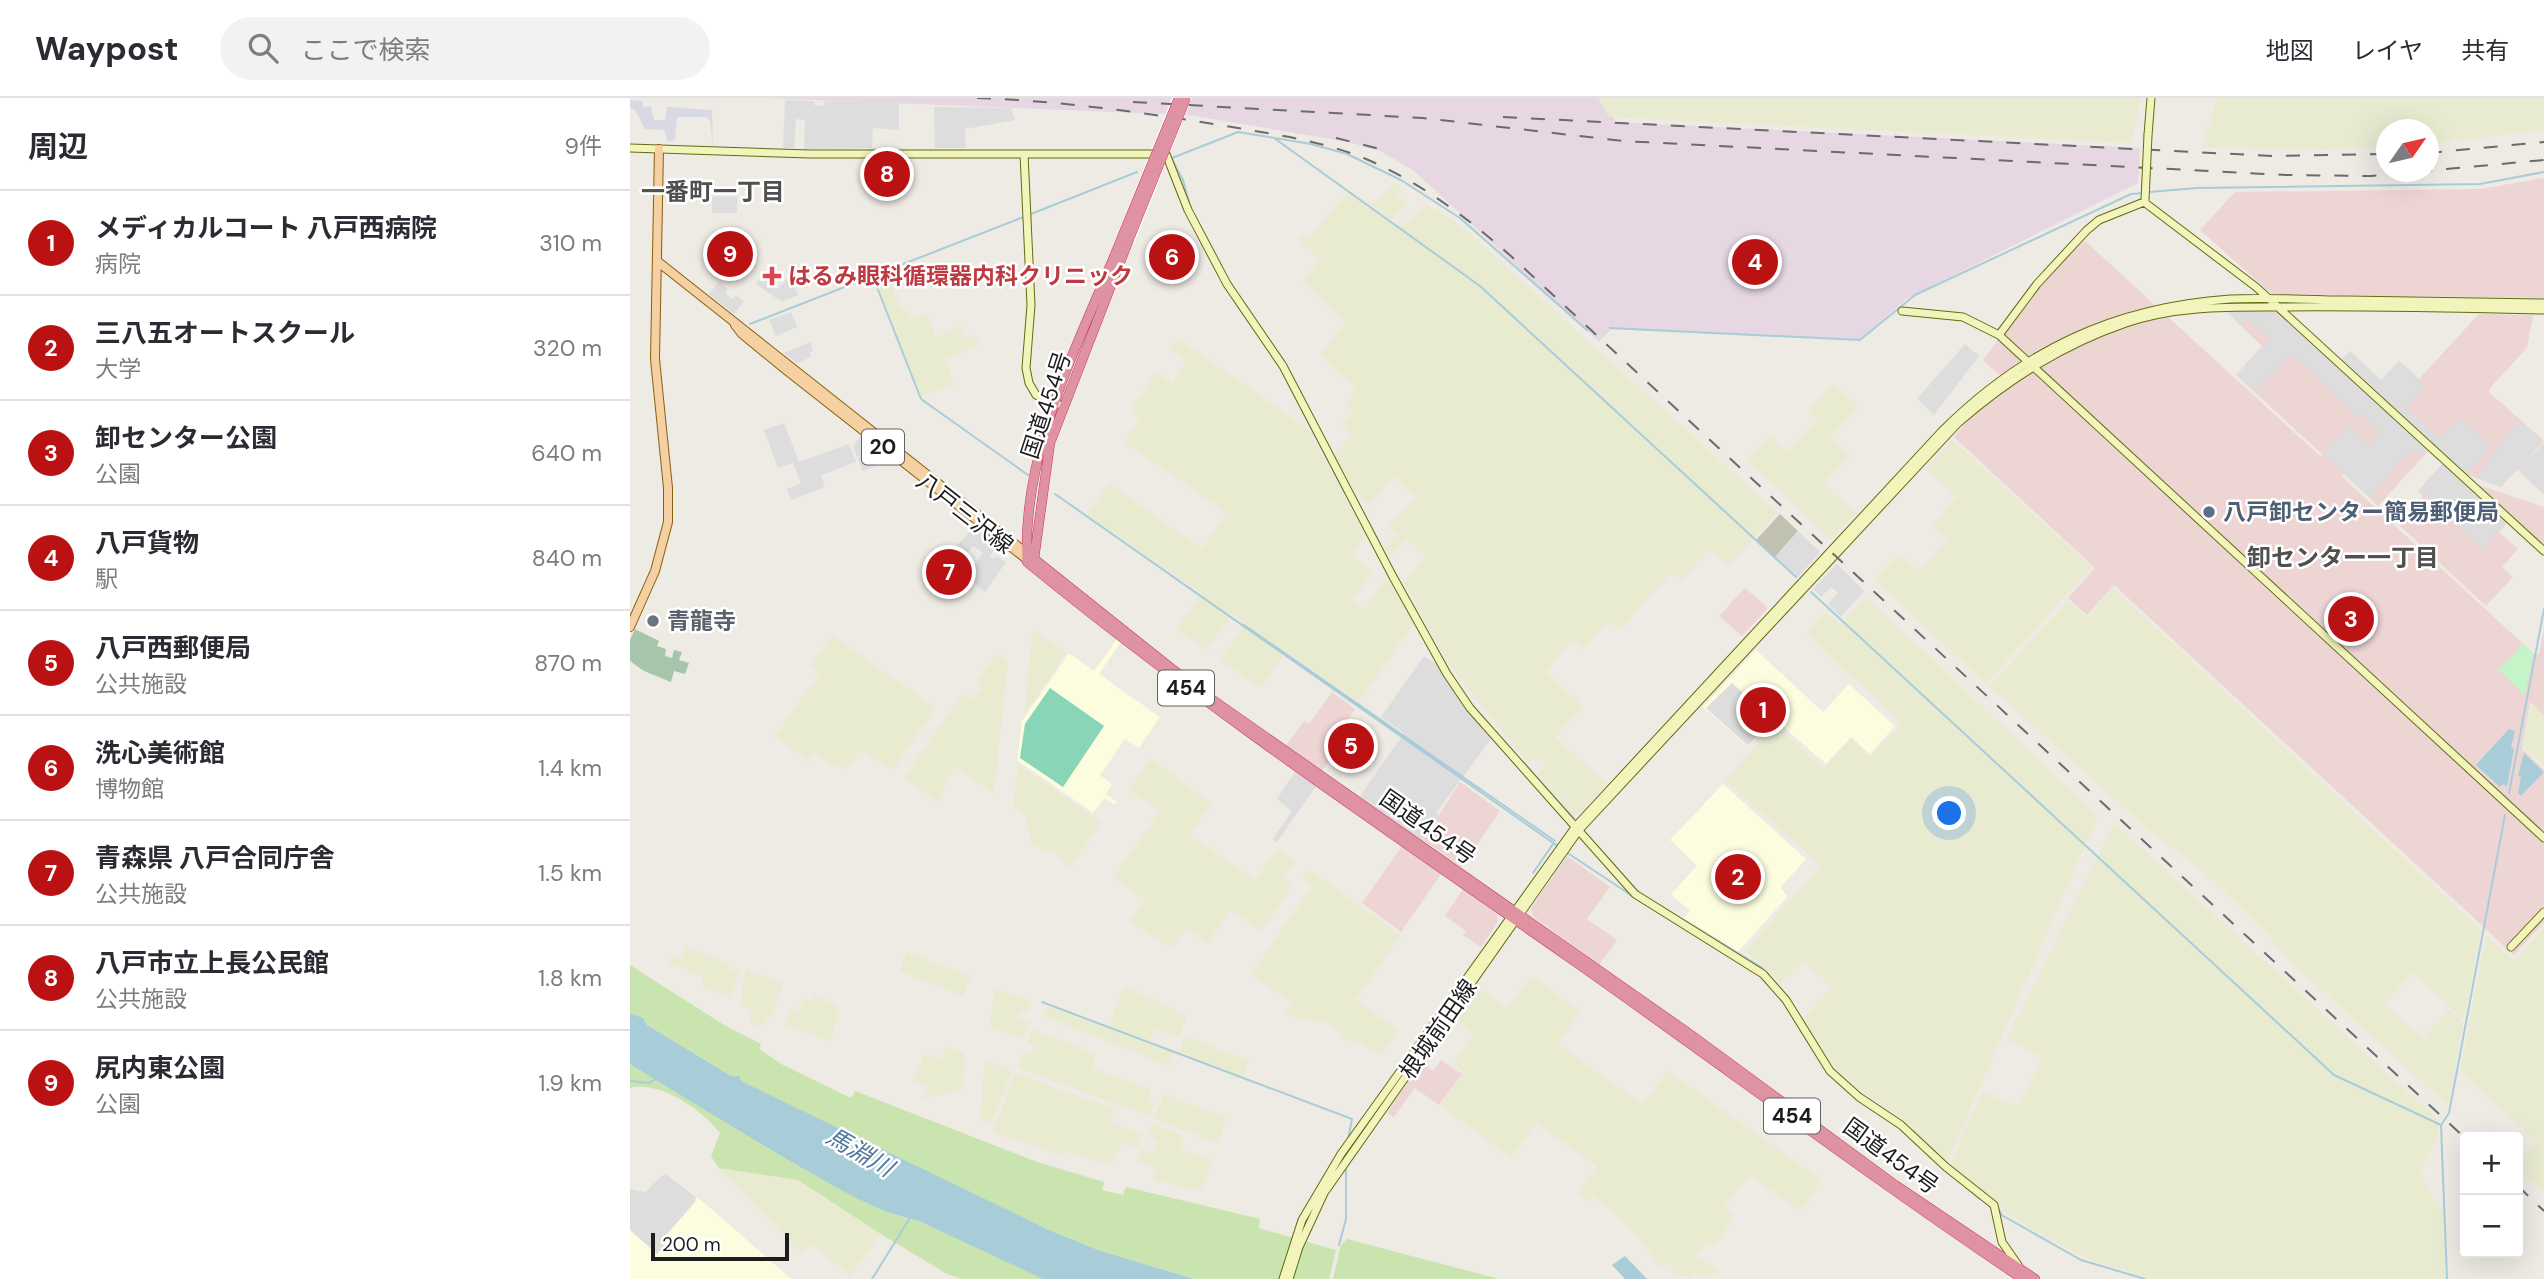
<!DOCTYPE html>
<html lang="ja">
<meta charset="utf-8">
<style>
:root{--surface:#fff;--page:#f2f2f3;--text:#2b2b33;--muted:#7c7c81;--line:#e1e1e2;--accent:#ba1112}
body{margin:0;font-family:"DM Sans","Noto Sans JP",sans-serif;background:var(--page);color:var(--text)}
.controls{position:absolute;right:21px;bottom:21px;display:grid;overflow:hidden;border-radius:7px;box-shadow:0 7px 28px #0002}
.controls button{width:63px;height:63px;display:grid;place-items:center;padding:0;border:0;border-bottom:2px solid var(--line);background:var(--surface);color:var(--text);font:35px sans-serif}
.compass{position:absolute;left:1746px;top:21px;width:63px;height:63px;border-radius:50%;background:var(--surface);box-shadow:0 7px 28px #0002;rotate:56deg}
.scale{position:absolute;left:21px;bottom:18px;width:138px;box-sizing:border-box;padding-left:7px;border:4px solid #1d1d1d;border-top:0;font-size:19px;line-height:24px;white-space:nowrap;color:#1d1d1d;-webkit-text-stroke:5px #fff;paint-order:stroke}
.you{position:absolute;left:1320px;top:716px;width:24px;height:24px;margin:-18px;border:5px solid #fff;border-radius:50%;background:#1a73e8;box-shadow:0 0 0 10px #1a73e833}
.badge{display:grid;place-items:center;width:46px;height:46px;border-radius:50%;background:var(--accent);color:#fff;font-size:23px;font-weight:700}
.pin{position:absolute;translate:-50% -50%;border:4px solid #fff;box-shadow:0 2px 7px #0006}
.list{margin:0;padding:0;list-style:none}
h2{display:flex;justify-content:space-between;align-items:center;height:91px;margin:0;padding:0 28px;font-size:30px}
h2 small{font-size:23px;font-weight:400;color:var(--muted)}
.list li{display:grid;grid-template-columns:46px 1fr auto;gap:21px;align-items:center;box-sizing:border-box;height:105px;padding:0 28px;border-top:2px solid var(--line)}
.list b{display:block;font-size:26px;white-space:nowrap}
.list p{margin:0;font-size:23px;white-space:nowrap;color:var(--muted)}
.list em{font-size:23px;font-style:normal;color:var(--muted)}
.icon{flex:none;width:38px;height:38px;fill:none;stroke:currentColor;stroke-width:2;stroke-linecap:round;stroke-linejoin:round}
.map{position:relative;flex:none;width:1914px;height:1181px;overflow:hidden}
header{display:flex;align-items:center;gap:42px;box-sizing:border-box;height:98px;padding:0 35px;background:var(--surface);border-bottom:2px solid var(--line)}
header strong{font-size:33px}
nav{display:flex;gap:38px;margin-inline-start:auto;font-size:24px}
.search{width:490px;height:63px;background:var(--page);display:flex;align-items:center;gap:18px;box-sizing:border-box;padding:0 24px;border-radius:38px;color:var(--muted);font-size:26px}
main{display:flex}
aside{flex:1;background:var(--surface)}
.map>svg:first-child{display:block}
.commercial{fill:#edd5d4}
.industrial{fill:#e6d7e3}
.education{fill:#fcfcdf}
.construction{fill:#c1c1b0}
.farmland{fill:#e9ebd1}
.grass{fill:#c9e4ae}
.cemetery{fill:#a7c5ab}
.park{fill:#c4f4c8}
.pitch{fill:#88d6b7}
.parking{fill:#ddd}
.plaza{fill:#d8d9e3}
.water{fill:#a8cdd8}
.pier{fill:#fff}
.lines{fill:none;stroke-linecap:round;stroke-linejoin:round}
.stream{stroke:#a8cdd8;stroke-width:2}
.secondary-casing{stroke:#626b0e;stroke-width:9}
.primary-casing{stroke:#8a5f0c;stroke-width:10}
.highway-casing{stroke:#ca3368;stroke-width:10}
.secondary{stroke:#f2f4bc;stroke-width:7}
.primary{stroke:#f4d0a3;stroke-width:8}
.highway{stroke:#df92a1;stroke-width:9}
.rail{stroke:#6b6b6b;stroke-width:2;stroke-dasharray:14 14;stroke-linecap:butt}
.secondary-bridge-casing{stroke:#626b0e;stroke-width:9;stroke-linecap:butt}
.highway-bridge-casing{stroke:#ca3368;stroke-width:10;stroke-linecap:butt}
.secondary-bridge{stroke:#f2f4bc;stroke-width:7}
.highway-bridge{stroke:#df92a1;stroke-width:9}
.health-dot{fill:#e0444e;stroke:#fff;stroke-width:2.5}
.service-dot{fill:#5c6f8a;stroke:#fff;stroke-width:2.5}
.worship-dot{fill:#6b7280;stroke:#fff;stroke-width:2.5}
.labels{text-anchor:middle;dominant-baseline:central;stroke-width:5;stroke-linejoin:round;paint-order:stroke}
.shield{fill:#fff;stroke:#616161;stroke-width:2}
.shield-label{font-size:21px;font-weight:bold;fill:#1d1d1d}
.health-label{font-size:23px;font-weight:bold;fill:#be3a42;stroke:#fff;text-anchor:start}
.street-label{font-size:23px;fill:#1d1d1d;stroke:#fff}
.service-label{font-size:23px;font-weight:bold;fill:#4e5e75;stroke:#fff;text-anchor:start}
.worship-label{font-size:23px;font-weight:bold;fill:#5b616d;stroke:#fff;text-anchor:start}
.neighbourhood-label{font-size:24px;font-weight:bold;fill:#505050;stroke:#fff}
.water-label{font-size:24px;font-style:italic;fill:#4f779e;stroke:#fff}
</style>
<header>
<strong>Waypost</strong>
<div class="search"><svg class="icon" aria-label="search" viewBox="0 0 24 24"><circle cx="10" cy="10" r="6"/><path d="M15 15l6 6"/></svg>ここで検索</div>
<nav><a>地図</a><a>レイヤ</a><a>共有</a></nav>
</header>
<main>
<aside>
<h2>周辺<small>9件</small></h2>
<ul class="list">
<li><span class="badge">1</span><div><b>メディカルコート 八戸西病院</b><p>病院</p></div><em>310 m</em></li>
<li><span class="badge">2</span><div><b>三八五オートスクール</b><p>大学</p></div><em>320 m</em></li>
<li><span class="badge">3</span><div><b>卸センター公園</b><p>公園</p></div><em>640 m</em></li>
<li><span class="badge">4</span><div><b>八戸貨物</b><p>駅</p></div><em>840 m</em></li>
<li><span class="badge">5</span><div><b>八戸西郵便局</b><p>公共施設</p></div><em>870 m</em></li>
<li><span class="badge">6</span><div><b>洗心美術館</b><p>博物館</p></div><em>1.4 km</em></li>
<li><span class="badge">7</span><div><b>青森県 八戸合同庁舎</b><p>公共施設</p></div><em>1.5 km</em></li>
<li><span class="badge">8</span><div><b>八戸市立上長公民館</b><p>公共施設</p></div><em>1.8 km</em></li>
<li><span class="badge">9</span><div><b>尻内東公園</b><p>公園</p></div><em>1.9 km</em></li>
</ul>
</aside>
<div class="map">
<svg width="1914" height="1181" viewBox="0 0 1914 1181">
<rect width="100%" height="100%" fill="#eeeae4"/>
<!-- commercial -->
<path class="commercial" d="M1914,80V200L1642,196L1570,132L1605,94L1851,91Z
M1455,143L1690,358L1692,356L1606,277L1632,248L1597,214H1650L1799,352L1748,408L1714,376L1712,379L1904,556H1909L1914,531V617L1900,604L1892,651L1914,672V824L1884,857L1484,487L1457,517L1438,500L1465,470L1324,339L1341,319L1381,288L1353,262L1414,180Z
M1849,216L1903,217L1897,250L1860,290L1859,294L1914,343L1871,389L1835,376L1747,294L1773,266L1789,281Z
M1813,365L1878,424L1869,434L1888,451L1872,469L1883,479L1856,508L1768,426L1793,399L1788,393Z
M1848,387L1914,409V449Z
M1115,490L1138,510L1112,538L1089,518Z
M702,594L725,611L703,643L709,649L692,673L656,648L674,623L679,626Z
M830,684L870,713L832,769L793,742Z
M772,748L811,776L771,834L732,805Z
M937,758L980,789L957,821L987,842L969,867L903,818L901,810Z
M833,791L867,816L868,824L851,849L833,837L836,833L815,818Z
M811,962L832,976L809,1007L785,990L764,1019L757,1015L791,965L803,973Z"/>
<!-- industrial -->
<path class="industrial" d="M138,0H973L985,24L1510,50L1509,67L1508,85L1276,201L1229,242L981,231L969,244L783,72L752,54L719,44L558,17Z"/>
<!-- education -->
<path class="education" d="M487,541L491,544L469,576L530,619L509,650L495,641L470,677L482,686L476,696L487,704L485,706L474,700L463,715L387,662L392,623L439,555L464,573Z
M1126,552L1193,614L1219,586L1265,628L1240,656L1221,639L1196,666L1144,621L1118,649L1073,609Z
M1093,686L1176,761L1150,790L1158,798L1108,854L1054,820L1060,813L1041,796L1067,768L1040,742Z
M35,1075L76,1106L161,1181H0V1091L15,1094Z"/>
<!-- construction -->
<path class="construction" d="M1150,416L1168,433L1145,459L1126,442Z"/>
<!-- farmland -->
<path class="farmland" d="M968,0H1511L1501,45L979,19Z
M1587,0H1914V32L1799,46L1798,32H1756V49L1696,52L1572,49Z
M763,85L773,90L767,97L776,106L761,121L742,107Z
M719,94L769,131L796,106L830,127L1148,415L1098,468L1079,452L1052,482L1042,474L989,532L979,523L953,551L943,542L915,574L953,608L925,639L977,686L945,720L908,677L916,668L906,658L899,666L816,563L774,484L796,459L777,442L760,459L754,451L767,436L758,428L787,399L764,378L739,407L727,397L704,356L722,338L712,327L723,313L716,305L727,291L691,256L716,224L673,184L690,161L668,141L672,137L677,141Z
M256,175L272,212L277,211L281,221L296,215L306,239L331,228L336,240L345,237L349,247L315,261L324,286L291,298L245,181Z
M550,242L678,331L736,437L721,457L742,474L723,502L735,511L757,479L783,526L729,604L656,554L630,590L591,562L615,525L602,516L577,552L547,531L572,495L457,417L479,385L572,451L597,415L494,344L510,321L500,313L526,275L542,286L557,263L539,250Z
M1202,286L1228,308L1200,340L1219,358L1193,386L1225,415L1201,442L1117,362L1140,338L1158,354L1187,323L1178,312Z
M1322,342L1462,469L1356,585L1245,482L1269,456L1288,473L1317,442L1302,427L1327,399L1296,370Z
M1483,490L1851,832L1834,921L1783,874L1755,906L1793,940L1819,912L1833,925L1818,1008L1655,858L1630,827L1568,769L1520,733L1359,588L1438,503L1457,519Z
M1236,499L1468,718L1317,1064L1271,1020L1237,998L1207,972L1188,948L1173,921L1202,889L1173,863L1151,885L1115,853L1191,768L1095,682L1146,627L1193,671L1221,641L1240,659L1272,626L1177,535L1195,514L1210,526Z
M405,533L436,555L394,617L402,538Z
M202,537L305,610L263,672L231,652L217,671L207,665L204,668L184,654L178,663L145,638L190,575L181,568Z
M367,555L378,563L364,695L326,669L315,686L309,705L274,680L333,595L342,602L352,590L346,585Z
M1901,605L1914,618V668L1893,649Z
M520,661L582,705L560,737L625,782L648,751L665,763L652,781L662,789L631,833L600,811L578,845L556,830L542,850L500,823L515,801L484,779L530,713L499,692Z
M388,666L471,724L440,770L423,754L403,748L394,716L383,708Z
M1484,725L1808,1022L1809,1036L1789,1075L1812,1113L1815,1181H1520L1453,1159L1373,1114L1371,1106L1320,1067L1352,994L1389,1008L1412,959L1377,941Z
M679,772L771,837L725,902L768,932L751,957L728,943L724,947L700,926L654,917L662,904L621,876L683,787L672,780Z
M1914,829V1094L1888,1071V1066L1906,1044L1830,973L1856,838L1884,863Z
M56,850L100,866L99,870L109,874L100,898L71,888L74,879L39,865L41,859L52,863Z
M277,854L341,878L333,898L269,873Z
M116,872L153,886L141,919L136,918L131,930L119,923L122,913L110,907Z
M901,878L951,913L928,946L1013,1007L1037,973L1192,1082L1171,1113L1119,1077L1094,1109L1104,1117L1084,1149L1076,1144L1066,1159L1088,1170L1085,1176L1072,1178L1066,1174L1059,1179L1045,1176L1041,1166L1030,1169L1009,1139L963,1096L958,1104L948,1097L967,1068L906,1025L881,1060L810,1007L834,975L823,967L844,936L822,921L845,888L877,911Z
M495,888L557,918L549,939L525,930L519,945L543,955L538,967L413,918L418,907L478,930Z
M365,890L402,903L398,914L390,912L387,920L399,925L393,941L360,928Z
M184,898L208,907L206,912L210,914L199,944L155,926L161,911L168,913L174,900L182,903Z
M402,931L466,956L463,970L521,991L518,1003L524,1005L519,1018L389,970L394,953L402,956L405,948L397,944Z
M555,938L619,963L613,980L549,955Z
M317,948L333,954L335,958L333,992L293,1001L298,989L284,983L294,956L311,962Z
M355,962L382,973L361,1025L350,1021Z
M385,975L484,1011L479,1023L512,1037L507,1049L493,1045L481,1067L439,1054L432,1057L363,1034Z
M534,996L597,1020L588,1045L524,1021Z
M522,1025L554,1038L550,1051L582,1063L570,1093L523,1082L526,1071L508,1063L512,1051L523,1055L528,1042L517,1037Z
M89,1070L168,1082L251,1136L220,1178L183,1146L171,1155Z"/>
<!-- grass -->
<path class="grass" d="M0,867L94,927L131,946L129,951L153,967L221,1000L225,993L407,1064L474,1084L472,1092L493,1097L496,1089L630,1121L629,1130L706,1152L699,1181H564L468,1152L419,1132L160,1009L101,978L17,927L13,920L0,915Z
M0,966L191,1081L273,1120L289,1123L381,1164L413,1181H332L317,1176L251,1136L168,1082L89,1070L81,1058L90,1035C73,1012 29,982 0,990Z
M717,1141L869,1181H703L711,1147Z"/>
<!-- cemetery -->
<path class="cemetery" d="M5,531L29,543L27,548L36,551L35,558L42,560L44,552L52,554L49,562L59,565L55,576L44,573L41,584L14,573L0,563V542Z"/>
<!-- park -->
<path class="park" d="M114,142L115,158L105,171L81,152L82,142Z
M1729,499L1742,510L1712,544L1699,532Z
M1893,546L1903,556L1895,597L1869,572Z"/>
<!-- pitch -->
<path class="pitch" d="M420,590L474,628L433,689L390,660L395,626Z"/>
<!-- parking -->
<path class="parking" d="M155,2L184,3V7L194,8L195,3L269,4V32L243,30L242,50L174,51L175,22L166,21L164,50H153Z
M304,9L381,10L385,22L335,31L336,50H305Z
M82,98L107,99V115H82Z
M160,177L168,197L152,204L126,186L132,178L148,191Z
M89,184L98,191L95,195L102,201L106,197L114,203L104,216L79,196Z
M161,214L167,229L146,238L139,222Z
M1597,214L1649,215L1798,351L1792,358L1783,350L1739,399L1693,356L1718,328L1739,347L1751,335L1729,315L1726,319L1662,255L1626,294L1607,276L1641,241L1618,221L1611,228Z
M180,244L183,253L179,254L181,259L167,265L154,255Z
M1335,246L1349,258L1304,317L1287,301Z
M1720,253L1751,282L1769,263L1795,289L1776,310L1809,341L1830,319L1861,349L1836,376L1712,261Z
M1890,323L1912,343L1889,370L1914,345V397L1887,371L1871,388L1856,384L1847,377Z
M154,325L169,364L219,346L226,364L191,377L195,389L161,402L157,391L171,385L163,365L148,370L134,332Z
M231,338L261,361L233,373L223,348Z
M1814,366L1877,424L1853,451L1789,393Z
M345,428L368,446L360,458L364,461L366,458L376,464L355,494L341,482L345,476L341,472L353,455L343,448L330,465L326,462L322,466L315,461Z
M1168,433L1190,454L1168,479L1145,459Z
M1207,466L1234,493L1211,519L1198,506L1208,495L1201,489L1191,499L1183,491Z
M794,558L806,566L831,604L861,641L806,715L809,717L792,742L730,698L774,635L751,619Z
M1102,585L1142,622L1118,648L1076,610Z
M665,674L686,688L647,744L643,741L662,713L647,701Z
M35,1075L66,1099L65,1104L30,1144L35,1148L27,1156L0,1132V1091L15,1094Z"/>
<!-- plaza -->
<path class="plaza" d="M0,2L12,3L13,8L21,9L24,22H35L37,9L82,12L83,48L80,23L77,19H47L45,42L38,44L34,32L15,31L5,12L0,10Z"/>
<!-- water -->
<path class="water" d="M1879,631L1885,633L1881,650L1884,651L1877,689L1873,686L1870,689L1846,667Z
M1894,655L1914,674L1891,698L1888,695L1891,679L1888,678Z
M0,915L13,920L17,927L101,978H109L111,983L419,1132L468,1152L564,1181H413L289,1123C248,1115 208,1090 172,1070C114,1036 57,1001 0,966Z
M995,1158L1017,1181H995L982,1167Z"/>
<!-- pier -->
<path class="pier" d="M542,0H562L504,146L486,140Z"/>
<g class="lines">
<!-- stream -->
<path class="stream" d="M644,40L850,188L1166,479
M542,60L608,34L681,46L717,56L771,82L830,120L957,232
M542,61L553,82L559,104
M1519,94L1567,90L1850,86L1914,74
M401,116L507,74
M243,179L291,301L398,377
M604,203L635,247
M120,226L396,118
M980,230L1230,242L1285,197L1501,96L1514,95
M647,253L654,263
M661,291L715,395
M425,396L929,749
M726,401L750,446
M1181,494L1704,977L1811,1027
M614,527L925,743
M850,626L866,644
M892,663L944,721
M1879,695L1914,511
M956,736L1009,795
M936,754L1016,807
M903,775L923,746
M1029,807L1131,869L1157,898
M412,904L722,1021L718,1042
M1154,905L1191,965
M0,983L19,985L26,981
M1283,1033L1309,1058
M1336,1089L1350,1101
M1365,1104L1372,1117
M1368,1115L1451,1162L1515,1181
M709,1147L716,1121V1069
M242,1181L280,1120
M1817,1181L1811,1027L1819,1015L1875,717"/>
<!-- secondary casing -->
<g class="secondary-casing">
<path id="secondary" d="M1518,37L1521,0
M0,50L180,56H536L558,112L597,186L653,268L762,477L817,576L840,610L1005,796L1133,876L1156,902L1200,973L1229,999L1271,1027L1316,1069L1364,1107L1372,1144L1388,1167
M394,56L401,207L396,270L399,285L406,297L428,306
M1272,213L1333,219L1369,237L1914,740
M1369,237L1407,186L1457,132L1469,122L1514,104L1626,189L1914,453
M1881,849L1914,814
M653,1181L672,1122L711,1056L946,728L1312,333C1393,252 1485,209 1600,201C1639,199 1678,202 1717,202C1783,203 1848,204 1914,205
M659,1181L669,1149L694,1095L949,732L1328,325C1379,281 1432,247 1496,225C1545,208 1597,209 1648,209C1737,208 1825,210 1914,212"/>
</g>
<!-- primary casing -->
<g class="primary-casing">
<path id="primary" d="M27,163L400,458
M105,227L112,236L156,272L399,463
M0,529L25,473L38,424V390L25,261L29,51"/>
</g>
<!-- highway casing -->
<g class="highway-casing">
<path id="highway" d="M499,141L420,345L404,461L567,591L1061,937L1265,1087L1405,1181
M491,142C450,244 392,349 397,464C570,606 756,731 940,860C1091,966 1239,1078 1393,1181"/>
</g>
<!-- secondary -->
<use href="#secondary" class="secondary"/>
<!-- primary -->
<use href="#primary" class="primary"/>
<!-- highway -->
<use href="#highway" class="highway"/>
<!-- rail -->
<path class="rail" d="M347,0C433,3 517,15 602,29C647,37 693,43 736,61C790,84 839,121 882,159L1835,1040
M503,4L793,20L993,43L1656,77L1741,78L1914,62
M873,19L1642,58L1756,56
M706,40L758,53
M1798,55L1914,44
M1888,1088L1914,1113"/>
<!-- secondary-bridge casing -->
<g class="secondary-bridge-casing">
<path id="secondary-bridge" d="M1515,102L1518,37"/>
</g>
<!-- highway-bridge casing -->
<g class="highway-bridge-casing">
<path id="highway-bridge" d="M499,141L556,0
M491,142L549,0"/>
</g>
<!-- secondary-bridge -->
<use href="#secondary-bridge" class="secondary-bridge"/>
<!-- highway-bridge -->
<use href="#highway-bridge" class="highway-bridge"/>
</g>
<!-- markers -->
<path class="health-dot" d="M138.5 167.5h7v7h7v7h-7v7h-7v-7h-7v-7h7z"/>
<circle class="service-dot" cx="1579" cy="414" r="7"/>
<circle class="worship-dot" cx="23" cy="523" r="7"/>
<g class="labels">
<!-- shield labels -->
<g class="shield">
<rect x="232" y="331.5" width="42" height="35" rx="5"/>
<rect x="528" y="572.5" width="56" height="35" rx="5"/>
<rect x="1134" y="1000.5" width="56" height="35" rx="5"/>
</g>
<g class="shield-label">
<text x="253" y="349">20</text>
<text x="556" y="590">454</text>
<text x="1162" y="1018">454</text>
</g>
<!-- health labels -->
<g class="health-label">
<text x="158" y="178">はるみ眼科循環器内科クリニック</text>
</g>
<!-- street labels -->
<g class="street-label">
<text transform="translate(416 307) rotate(-72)">国道454号</text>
<text transform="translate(335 415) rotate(38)">八戸三沢線</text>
<text transform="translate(798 729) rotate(35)">国道454号</text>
<text transform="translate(808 931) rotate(-55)">根城前田線</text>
<text transform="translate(1261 1058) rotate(36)">国道454号</text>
</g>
<!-- service labels -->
<g class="service-label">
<text x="1593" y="414">八戸卸センター簡易郵便局</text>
</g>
<!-- worship labels -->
<g class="worship-label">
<text x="37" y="523">青龍寺</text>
</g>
<!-- neighbourhood labels -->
<g class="neighbourhood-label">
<text x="83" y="93">一番町一丁目</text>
<text x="1713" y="459">卸センター一丁目</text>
</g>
<!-- water labels -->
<g class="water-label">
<text transform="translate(230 1054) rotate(30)">馬淵川</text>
</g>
</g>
</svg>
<div class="controls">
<button>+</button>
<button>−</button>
</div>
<svg class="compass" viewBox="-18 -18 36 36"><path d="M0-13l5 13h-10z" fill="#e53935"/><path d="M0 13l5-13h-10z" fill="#7c7c81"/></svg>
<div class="scale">200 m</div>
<div class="you"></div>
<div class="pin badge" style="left:1133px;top:612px">1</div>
<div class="pin badge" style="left:1108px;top:779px">2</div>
<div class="pin badge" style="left:1721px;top:521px">3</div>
<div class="pin badge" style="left:1125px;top:164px">4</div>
<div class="pin badge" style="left:721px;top:648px">5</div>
<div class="pin badge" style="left:542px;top:159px">6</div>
<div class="pin badge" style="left:319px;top:474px">7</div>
<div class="pin badge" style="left:257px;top:76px">8</div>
<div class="pin badge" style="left:100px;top:156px">9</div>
</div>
</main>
